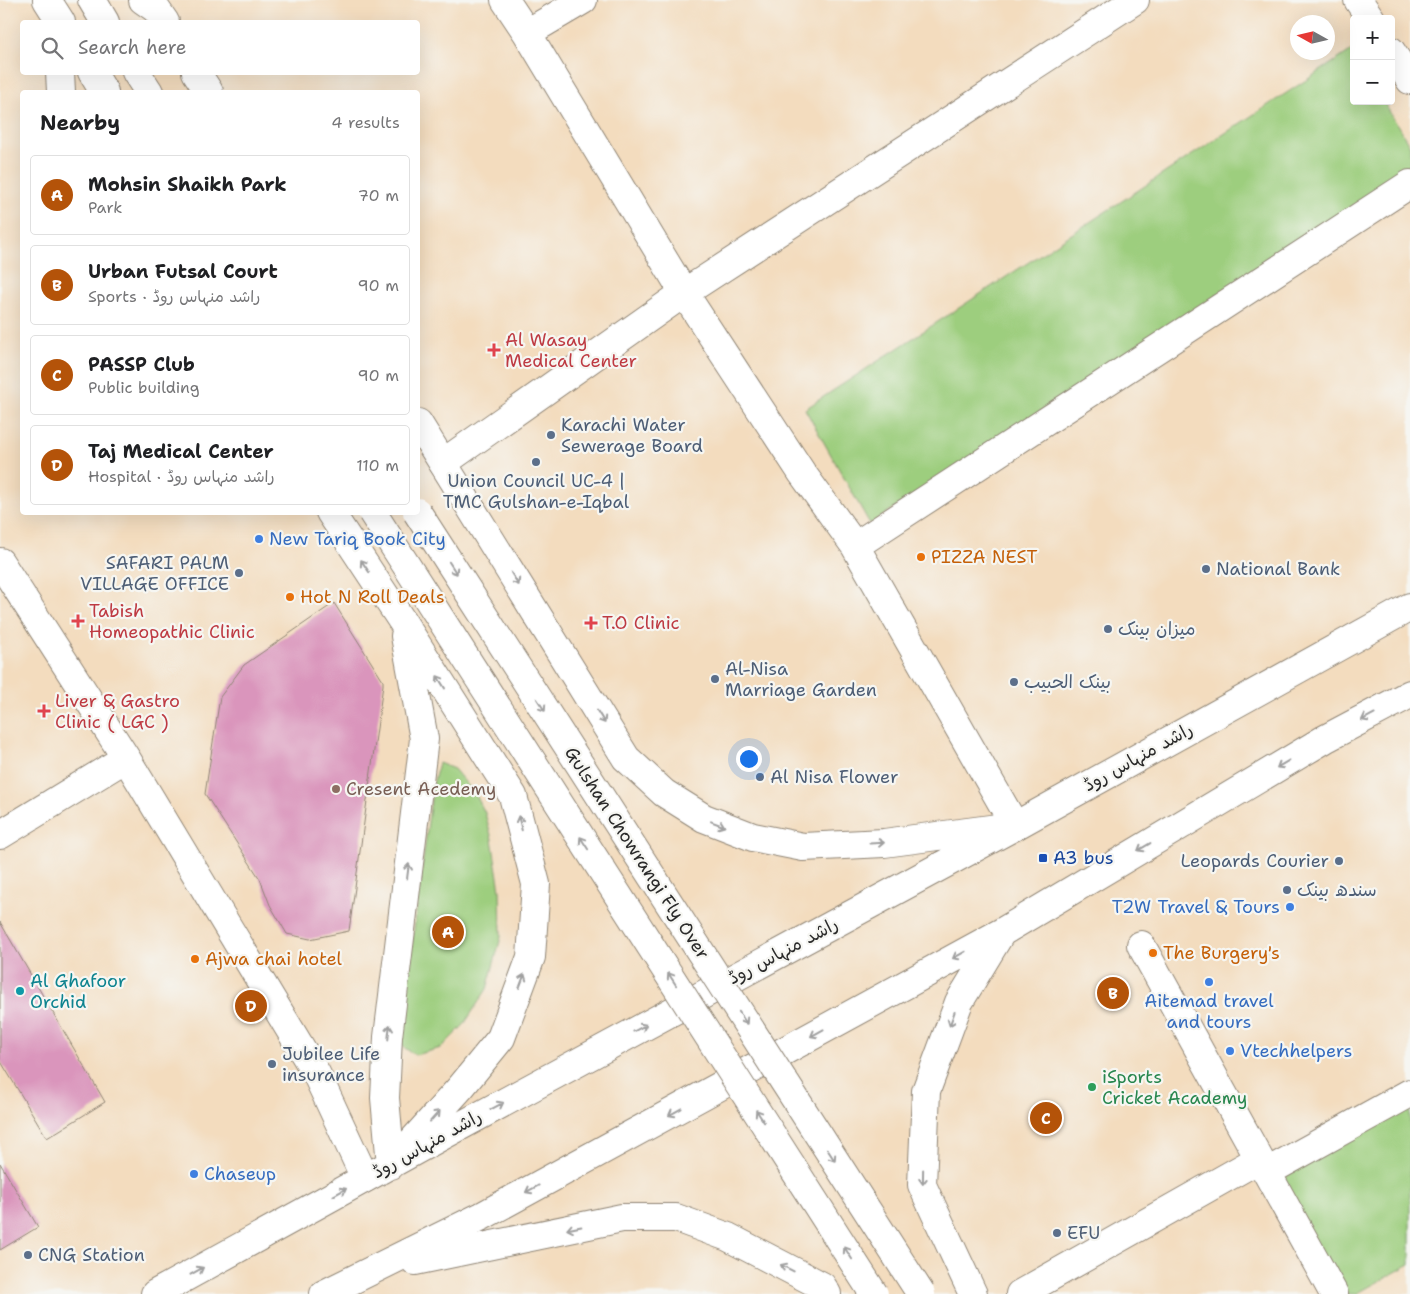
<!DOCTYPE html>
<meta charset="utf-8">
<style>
:root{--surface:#fff;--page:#f2f2f2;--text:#202124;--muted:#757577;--line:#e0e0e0;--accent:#b45309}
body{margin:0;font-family:"Shantell Sans","Playpen Sans Arabic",sans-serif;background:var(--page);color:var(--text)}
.controls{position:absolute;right:15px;top:15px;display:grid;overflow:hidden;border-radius:5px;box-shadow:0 5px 20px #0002}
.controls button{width:45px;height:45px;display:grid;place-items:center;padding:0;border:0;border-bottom:1px solid var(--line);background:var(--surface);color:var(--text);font:25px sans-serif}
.compass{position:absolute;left:1290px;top:15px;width:45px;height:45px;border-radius:50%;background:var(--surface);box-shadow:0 5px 20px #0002;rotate:278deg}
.you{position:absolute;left:748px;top:758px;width:18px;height:18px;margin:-12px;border:4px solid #fff;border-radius:50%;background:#1a73e8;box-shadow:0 0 0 8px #1a73e833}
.badge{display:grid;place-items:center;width:32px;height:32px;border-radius:50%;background:var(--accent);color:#fff;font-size:16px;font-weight:700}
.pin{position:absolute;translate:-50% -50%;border:2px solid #fff;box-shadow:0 1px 5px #0006}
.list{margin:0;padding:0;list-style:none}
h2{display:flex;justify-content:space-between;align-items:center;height:65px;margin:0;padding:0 20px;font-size:21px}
h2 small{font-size:16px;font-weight:400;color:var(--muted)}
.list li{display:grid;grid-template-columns:32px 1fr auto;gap:15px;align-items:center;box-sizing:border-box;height:80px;margin:0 10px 10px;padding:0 10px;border:1px solid var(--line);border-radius:5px}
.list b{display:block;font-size:19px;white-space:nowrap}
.list p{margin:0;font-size:16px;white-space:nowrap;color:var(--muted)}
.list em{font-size:16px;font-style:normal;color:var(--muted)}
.icon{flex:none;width:28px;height:28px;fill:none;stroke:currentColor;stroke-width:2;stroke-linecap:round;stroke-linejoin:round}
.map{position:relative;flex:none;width:1410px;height:1294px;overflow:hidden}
.search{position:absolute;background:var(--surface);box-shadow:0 5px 20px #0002;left:20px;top:20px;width:400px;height:55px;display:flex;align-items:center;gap:12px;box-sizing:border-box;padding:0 18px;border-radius:5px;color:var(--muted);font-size:19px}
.panel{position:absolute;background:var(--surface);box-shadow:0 5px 20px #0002;left:20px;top:90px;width:400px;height:425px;border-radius:5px}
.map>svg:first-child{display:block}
.green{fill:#9dce7e;stroke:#647c54}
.building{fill:#da95bc}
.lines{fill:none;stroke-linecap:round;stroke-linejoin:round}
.minor-casing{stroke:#8f8474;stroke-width:30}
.major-casing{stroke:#8f8474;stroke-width:30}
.minor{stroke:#fff;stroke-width:28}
.major{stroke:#fff;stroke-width:28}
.major-bridge-casing{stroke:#8f8474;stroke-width:30;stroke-linecap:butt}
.major-bridge{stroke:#fff;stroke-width:28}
.oneway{stroke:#a0a0a0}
.health-dot{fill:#e0444e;stroke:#f6f6f2;stroke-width:2}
.service-dot{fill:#5c6f8a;stroke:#f6f6f2;stroke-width:2}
.shop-dot{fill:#3f7fe0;stroke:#f6f6f2;stroke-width:2}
.food-dot{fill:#e8710a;stroke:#f6f6f2;stroke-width:2}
.education-dot{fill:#8d6e63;stroke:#f6f6f2;stroke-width:2}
.transit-dot{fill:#1a4fb4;stroke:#f6f6f2;stroke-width:2}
.culture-dot{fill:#0f9aa8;stroke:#f6f6f2;stroke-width:2}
.leisure-dot{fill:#2e9e5b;stroke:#f6f6f2;stroke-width:2}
.labels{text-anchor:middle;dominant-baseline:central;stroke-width:4.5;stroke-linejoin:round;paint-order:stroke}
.health-label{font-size:18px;fill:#be3a42;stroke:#f6f6f2;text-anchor:start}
.service-label{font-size:18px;fill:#4e5e75;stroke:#f6f6f2;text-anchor:start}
.shop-label{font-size:18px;fill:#366cbe;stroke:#f6f6f2;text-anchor:start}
.food-label{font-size:18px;fill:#c56008;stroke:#f6f6f2;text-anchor:start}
.street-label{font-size:18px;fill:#2b2b2b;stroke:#f6f6f2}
.education-label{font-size:18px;fill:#785e54;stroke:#f6f6f2;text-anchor:start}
.transit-label{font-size:18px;fill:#164399;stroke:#f6f6f2;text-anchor:start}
.culture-label{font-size:18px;fill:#0d838f;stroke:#f6f6f2;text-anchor:start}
.leisure-label{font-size:18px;fill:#27864d;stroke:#f6f6f2;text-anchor:start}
</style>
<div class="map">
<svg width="1410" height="1294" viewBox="0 0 1410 1294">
<rect width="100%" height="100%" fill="#f6f6f2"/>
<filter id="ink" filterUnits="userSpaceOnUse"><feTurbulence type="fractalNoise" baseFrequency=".02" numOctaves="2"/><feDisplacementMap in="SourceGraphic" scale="10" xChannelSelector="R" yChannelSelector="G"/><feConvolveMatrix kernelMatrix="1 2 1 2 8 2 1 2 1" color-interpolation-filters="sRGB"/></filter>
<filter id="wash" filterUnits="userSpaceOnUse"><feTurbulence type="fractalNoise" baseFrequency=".0096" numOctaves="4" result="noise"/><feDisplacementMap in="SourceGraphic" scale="20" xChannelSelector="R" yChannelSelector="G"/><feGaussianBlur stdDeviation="1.12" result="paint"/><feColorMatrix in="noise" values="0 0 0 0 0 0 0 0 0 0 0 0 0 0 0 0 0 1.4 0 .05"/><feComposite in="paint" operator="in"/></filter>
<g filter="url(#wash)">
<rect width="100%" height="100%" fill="#f3dcbe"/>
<!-- green -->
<path class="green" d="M1352,50L1354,53V101H1383L1410,146V168L870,524L805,409Z
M439,763L454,769L476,795L485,813L492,839L500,890L501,937L487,989L463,1026L441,1048L415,1055L399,1044L433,784Z
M1410,1093V1264L1356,1294H1334L1267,1172Z"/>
<g id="blocks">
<!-- building -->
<path class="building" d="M334,603L383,681V685L349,931L310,939L287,934L270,905L260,879L205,794L220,697L244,665Z
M0,922L105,1102L47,1138L0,1060Z
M0,1163L38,1227L0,1250Z"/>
</g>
</g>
<g filter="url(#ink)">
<use href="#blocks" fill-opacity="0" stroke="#8f8474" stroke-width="1"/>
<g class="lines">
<!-- minor casing -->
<g class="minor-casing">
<path id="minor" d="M505,0L527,33L684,293L802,473L855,546L1015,826
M1358,0L1371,19
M527,33L583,0
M1391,51L1410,80
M443,463L684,293L1135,0
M855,546L1410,184
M0,562L126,758L316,1073L365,1178
M0,835L126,758
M1141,945L1334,1294
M1267,1172L1410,1093
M1020,1294L1259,1159"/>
</g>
<!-- major casing -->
<g class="major-casing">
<path id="major" d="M47,0L61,22
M92,0L105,22
M143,0L156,9L165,22
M60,72L61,92
M92,72L104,92
M136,72L149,92
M196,72L209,92
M418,423L626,758L664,793L704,818L753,837L803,847L884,843L998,828
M330,512L402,621L513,796L536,884L531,957L501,1038L461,1087L407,1147
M391,1165L385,1098L388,1037L424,739L405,636
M415,1261L622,1218H676L728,1237L822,1286L827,1294
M155,1294L429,1143L1015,826L1410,607
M324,1294L482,1216L1002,932L1325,739L1410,694
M973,1294L922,1185L926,1091L959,1002L1001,933"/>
</g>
<!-- minor -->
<use href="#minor" class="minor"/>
<!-- major -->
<use href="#major" class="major"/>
<!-- major-bridge casing -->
<g class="major-bridge-casing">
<path id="major-bridge" d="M372,512L874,1294
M417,512L921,1294"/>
</g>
<!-- major-bridge -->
<use href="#major-bridge" class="major-bridge"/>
</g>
<!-- one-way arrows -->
<defs><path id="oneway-shaft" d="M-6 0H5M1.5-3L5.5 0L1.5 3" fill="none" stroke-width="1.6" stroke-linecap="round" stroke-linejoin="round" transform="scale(1.25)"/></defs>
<g class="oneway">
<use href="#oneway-shaft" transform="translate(365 566) rotate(-124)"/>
<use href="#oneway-shaft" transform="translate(453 568) rotate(57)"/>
<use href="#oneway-shaft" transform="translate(515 579) rotate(58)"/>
<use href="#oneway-shaft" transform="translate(441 682) rotate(-122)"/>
<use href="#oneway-shaft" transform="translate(541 705) rotate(57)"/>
<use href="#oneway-shaft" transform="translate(601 717) rotate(58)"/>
<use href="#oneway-shaft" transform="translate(1368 717) rotate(152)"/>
<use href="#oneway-shaft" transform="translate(1283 764) rotate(149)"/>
<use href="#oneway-shaft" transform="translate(520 823) rotate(-104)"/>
<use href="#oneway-shaft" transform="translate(718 824) rotate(21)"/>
<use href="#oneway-shaft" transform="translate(584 843) rotate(-123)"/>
<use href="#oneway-shaft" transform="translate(877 843) rotate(-3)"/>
<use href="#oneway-shaft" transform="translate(1144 847) rotate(149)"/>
<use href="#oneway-shaft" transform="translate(408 871) rotate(-83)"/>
<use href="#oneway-shaft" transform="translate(959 955) rotate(151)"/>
<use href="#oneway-shaft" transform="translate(672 979) rotate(-123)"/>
<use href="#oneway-shaft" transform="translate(522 981) rotate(-69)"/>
<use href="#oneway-shaft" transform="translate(743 1018) rotate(57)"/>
<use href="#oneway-shaft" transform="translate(952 1019) rotate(110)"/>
<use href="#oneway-shaft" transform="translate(640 1028) rotate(-28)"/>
<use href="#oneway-shaft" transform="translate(389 1032) rotate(-84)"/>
<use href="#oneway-shaft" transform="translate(817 1033) rotate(151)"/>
<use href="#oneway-shaft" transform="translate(497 1106) rotate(-28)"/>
<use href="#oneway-shaft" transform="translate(675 1112) rotate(151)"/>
<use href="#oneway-shaft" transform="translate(435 1116) rotate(-48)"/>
<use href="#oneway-shaft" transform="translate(760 1116) rotate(-123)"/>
<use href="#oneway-shaft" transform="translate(831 1155) rotate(57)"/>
<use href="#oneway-shaft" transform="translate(923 1177) rotate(91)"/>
<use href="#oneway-shaft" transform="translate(532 1189) rotate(152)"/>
<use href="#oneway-shaft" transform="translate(340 1192) rotate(-29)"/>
<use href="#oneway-shaft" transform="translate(574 1228) rotate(169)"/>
<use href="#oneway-shaft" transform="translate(848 1253) rotate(-123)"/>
<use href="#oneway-shaft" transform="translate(787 1268) rotate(-153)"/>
<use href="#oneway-shaft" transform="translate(197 1271) rotate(-29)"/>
</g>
</g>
<!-- markers -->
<g class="health-dot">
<path d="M491.5 342.5h5v5h5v5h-5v5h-5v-5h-5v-5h5z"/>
<path d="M75.5 613.5h5v5h5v5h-5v5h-5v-5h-5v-5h5z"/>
<path d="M588.5 615.5h5v5h5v5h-5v5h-5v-5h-5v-5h5z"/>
<path d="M41.5 703.5h5v5h5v5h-5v5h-5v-5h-5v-5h5z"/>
</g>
<g class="service-dot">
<circle cx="551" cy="435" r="5"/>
<circle cx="536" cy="462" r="5"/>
<circle cx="1206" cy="569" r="5"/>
<circle cx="239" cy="573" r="5"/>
<circle cx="1108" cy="629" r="5"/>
<circle cx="715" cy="679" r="5"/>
<circle cx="1014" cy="682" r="5"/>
<circle cx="760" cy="777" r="5"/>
<circle cx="1339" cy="861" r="5"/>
<circle cx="1287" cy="890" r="5"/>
<circle cx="272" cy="1064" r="5"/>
<circle cx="1057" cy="1233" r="5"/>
<circle cx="28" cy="1255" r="5"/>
</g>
<g class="shop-dot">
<circle cx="259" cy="539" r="5"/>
<circle cx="1290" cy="907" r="5"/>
<circle cx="1209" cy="982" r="5"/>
<circle cx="1230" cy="1051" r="5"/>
<circle cx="194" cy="1174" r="5"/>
</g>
<g class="food-dot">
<circle cx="921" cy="557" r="5"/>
<circle cx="290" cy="597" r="5"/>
<circle cx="1153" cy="953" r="5"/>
<circle cx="195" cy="959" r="5"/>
</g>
<circle class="education-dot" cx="336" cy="789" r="5"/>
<rect class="transit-dot" x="1038" y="853" width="10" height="10" rx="2.5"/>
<circle class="culture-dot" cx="20" cy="991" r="5"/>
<circle class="leisure-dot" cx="1092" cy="1087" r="5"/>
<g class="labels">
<!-- health labels -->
<g class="health-label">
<text x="505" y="340">Al Wasay<tspan x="505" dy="21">Medical Center</tspan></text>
<text x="89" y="611">Tabish<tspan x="89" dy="21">Homeopathic Clinic</tspan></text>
<text x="602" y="623">T.O Clinic</text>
<text x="55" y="701">Liver &amp; Gastro<tspan x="55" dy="21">Clinic ( LGC )</tspan></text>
</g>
<!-- service labels -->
<g class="service-label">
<text x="561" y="425">Karachi Water<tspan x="561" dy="21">Sewerage Board</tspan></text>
<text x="536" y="481" text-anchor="middle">Union Council UC-4 |<tspan x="536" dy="21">TMC Gulshan-e-Iqbal</tspan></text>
<text x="229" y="563" text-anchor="end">SAFARI PALM<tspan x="229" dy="21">VILLAGE OFFICE</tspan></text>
<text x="1216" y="569">National Bank</text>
<text x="1118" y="629">میزان بینک</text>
<text x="725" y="669">Al-Nisa<tspan x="725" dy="21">Marriage Garden</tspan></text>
<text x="1024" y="682">بينک الحبيب</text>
<text x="770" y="777">Al Nisa Flower</text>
<text x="1329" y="861" text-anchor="end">Leopards Courier</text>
<text x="1297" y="890">سندھ بینک</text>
<text x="282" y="1054">Jubilee Life<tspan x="282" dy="21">insurance</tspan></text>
<text x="1067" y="1233">EFU</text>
<text x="38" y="1255">CNG Station</text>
</g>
<!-- shop labels -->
<g class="shop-label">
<text x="269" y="539">New Tariq Book City</text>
<text x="1280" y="907" text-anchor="end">T2W Travel &amp; Tours</text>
<text x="1209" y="1001" text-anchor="middle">Aitemad travel<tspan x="1209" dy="21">and tours</tspan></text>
<text x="1240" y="1051">Vtechhelpers</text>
<text x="204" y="1174">Chaseup</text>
</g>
<!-- food labels -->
<g class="food-label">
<text x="931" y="557">PIZZA NEST</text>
<text x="300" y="597">Hot N Roll Deals</text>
<text x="1163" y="953">The Burgery's</text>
<text x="205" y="959">Ajwa chai hotel</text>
</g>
<!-- street labels -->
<g class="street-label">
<text transform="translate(1138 757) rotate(-29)">راشد منہاس روڈ</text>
<text transform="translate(637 853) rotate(57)">Gulshan Chowrangi Fly Over</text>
<text transform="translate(783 951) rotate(-28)">راشد منہاس روڈ</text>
<text transform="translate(427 1144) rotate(-29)">راشد منہاس روڈ</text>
</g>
<!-- education labels -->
<g class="education-label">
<text x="346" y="789">Cresent Acedemy</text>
</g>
<!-- transit labels -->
<g class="transit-label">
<text x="1053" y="858">A3 bus</text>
</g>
<!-- culture labels -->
<g class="culture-label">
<text x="30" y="981">Al Ghafoor<tspan x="30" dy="21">Orchid</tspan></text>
</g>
<!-- leisure labels -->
<g class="leisure-label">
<text x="1102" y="1077">iSports<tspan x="1102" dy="21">Cricket Academy</tspan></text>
</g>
</g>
</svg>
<div class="controls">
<button>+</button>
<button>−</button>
</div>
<svg class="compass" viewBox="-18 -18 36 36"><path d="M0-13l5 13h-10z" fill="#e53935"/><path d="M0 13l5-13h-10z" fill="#757577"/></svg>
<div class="you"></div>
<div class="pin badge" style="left:448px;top:932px">A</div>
<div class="pin badge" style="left:1113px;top:993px">B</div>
<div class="pin badge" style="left:1046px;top:1118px">C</div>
<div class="pin badge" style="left:251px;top:1006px">D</div>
<div class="search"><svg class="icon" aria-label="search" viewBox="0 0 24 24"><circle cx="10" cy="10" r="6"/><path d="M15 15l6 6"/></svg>Search here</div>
<section class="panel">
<h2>Nearby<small>4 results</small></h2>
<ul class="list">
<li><span class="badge">A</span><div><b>Mohsin Shaikh Park</b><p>Park</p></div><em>70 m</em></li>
<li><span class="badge">B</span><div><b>Urban Futsal Court</b><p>Sports · راشد منہاس روڈ</p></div><em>90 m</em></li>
<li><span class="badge">C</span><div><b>PASSP Club</b><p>Public building</p></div><em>90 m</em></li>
<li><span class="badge">D</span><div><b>Taj Medical Center</b><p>Hospital · راشد منہاس روڈ</p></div><em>110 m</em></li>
</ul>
</section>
</div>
